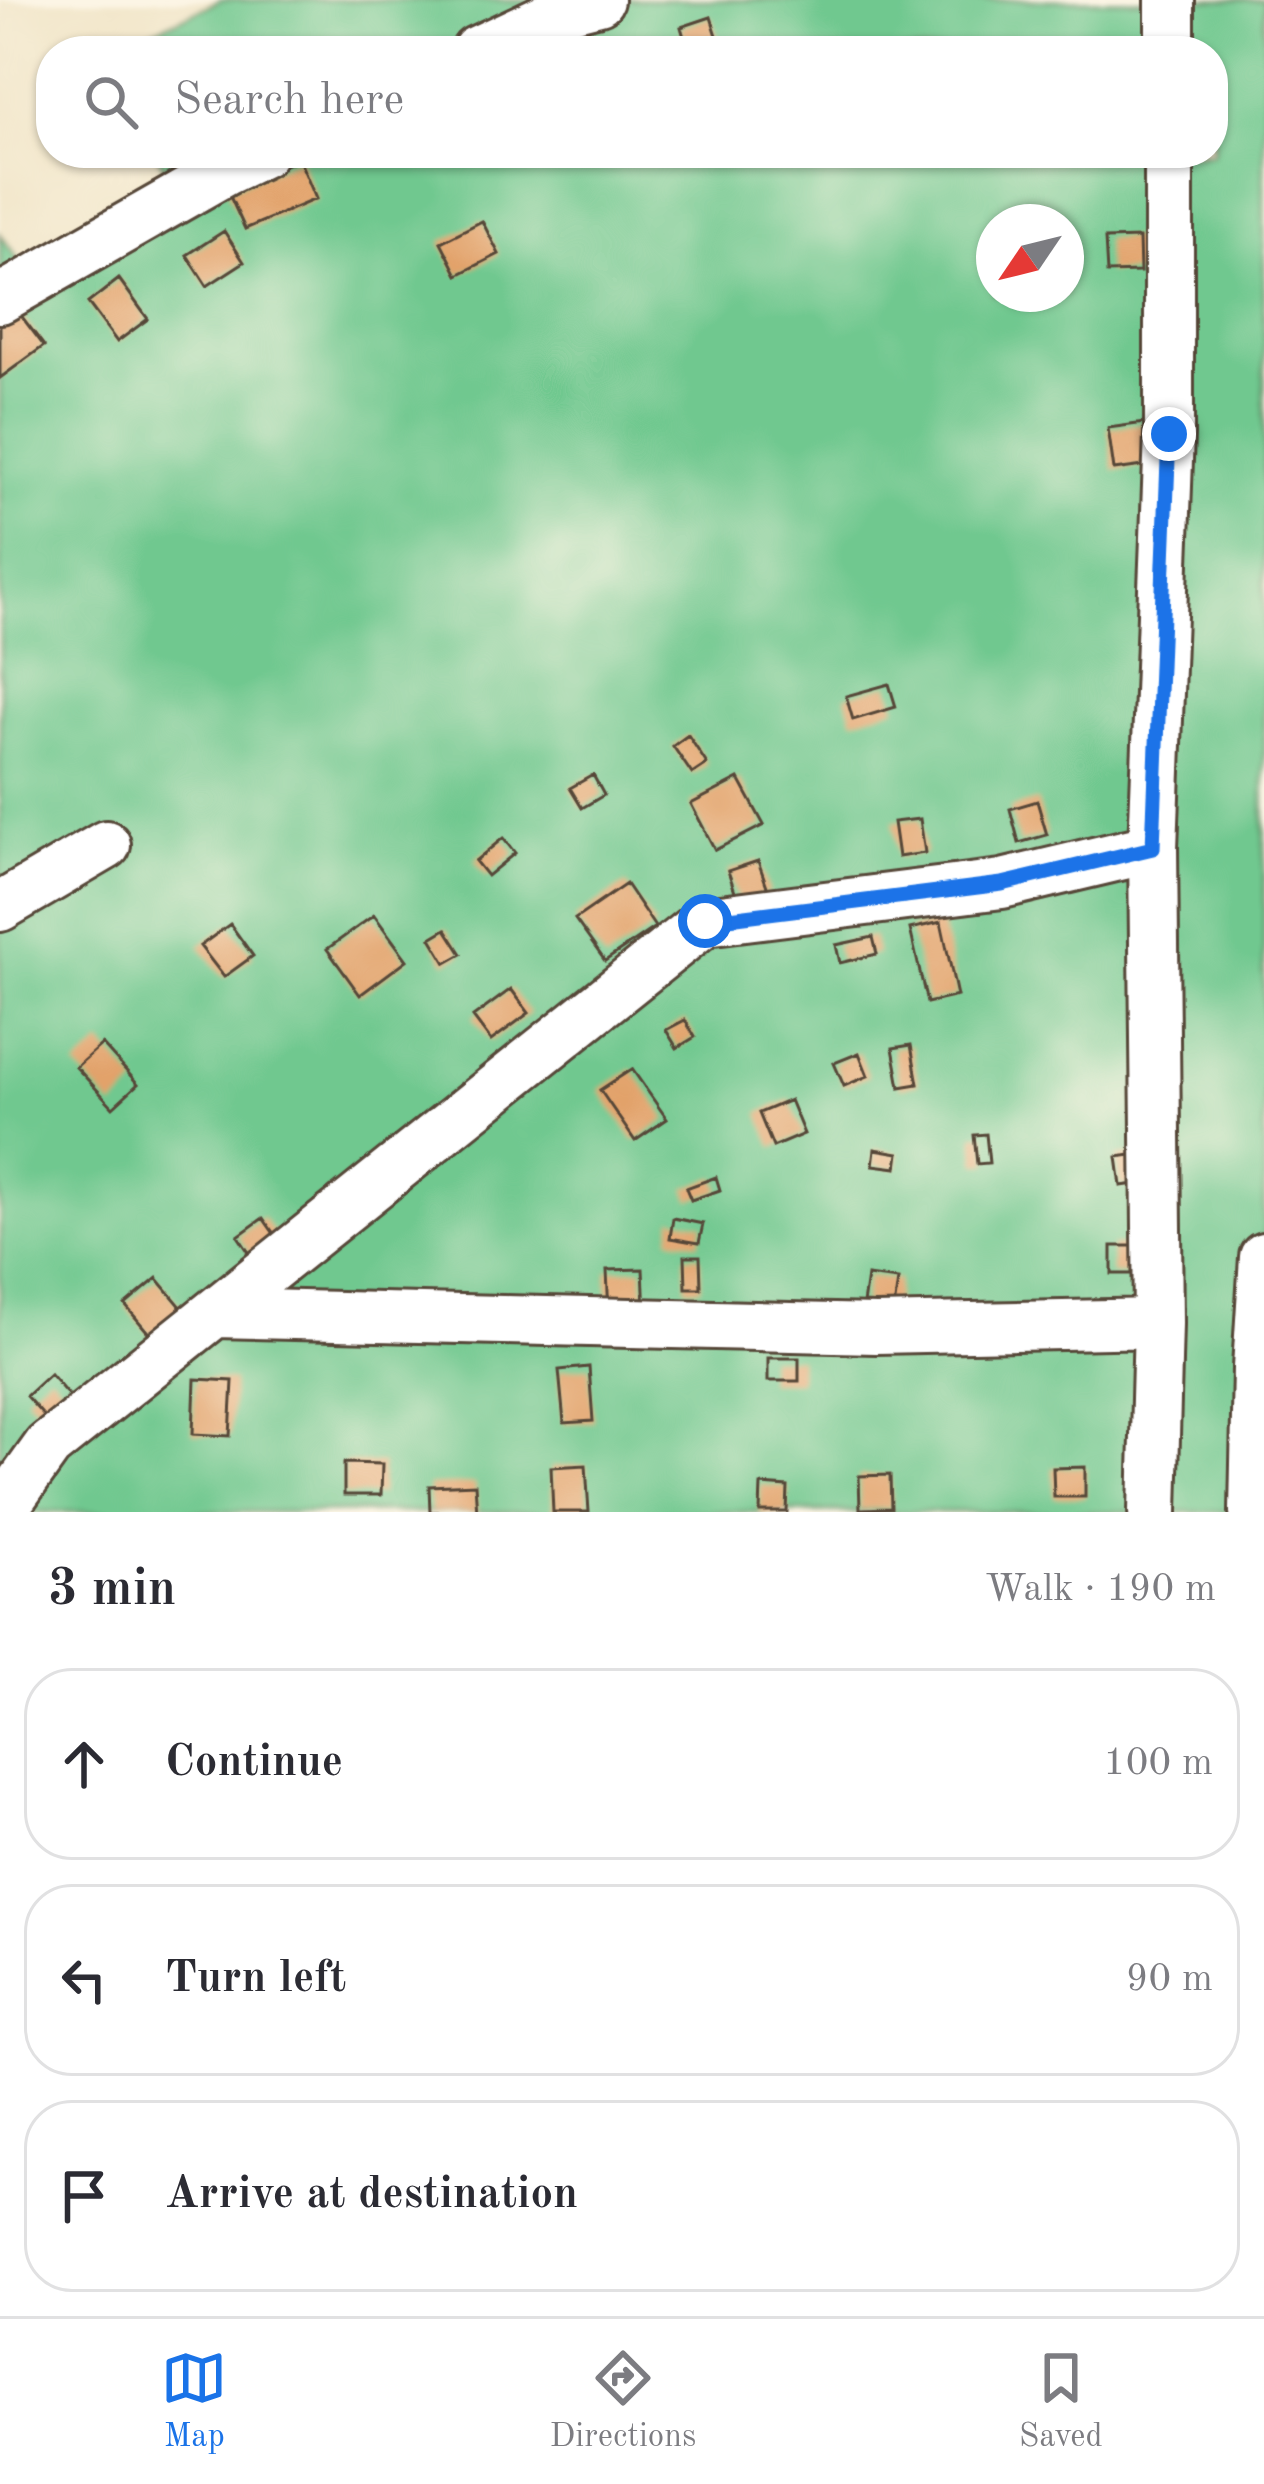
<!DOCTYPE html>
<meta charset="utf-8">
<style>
:root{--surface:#fff;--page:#f7f7f7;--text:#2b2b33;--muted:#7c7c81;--line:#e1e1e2;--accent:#1a73e8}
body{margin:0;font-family:"Old Standard TT",serif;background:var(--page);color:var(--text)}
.compass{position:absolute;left:976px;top:204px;width:108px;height:108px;border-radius:50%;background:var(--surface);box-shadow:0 3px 9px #0004;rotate:235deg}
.stop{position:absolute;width:36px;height:36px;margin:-27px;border:9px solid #1a73e8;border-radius:50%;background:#fff}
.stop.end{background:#1a73e8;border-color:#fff;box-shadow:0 3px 12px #0008}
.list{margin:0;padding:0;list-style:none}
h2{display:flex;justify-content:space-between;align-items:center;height:156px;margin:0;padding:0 48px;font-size:51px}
h2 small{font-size:39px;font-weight:400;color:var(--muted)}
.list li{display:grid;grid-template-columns:78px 1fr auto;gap:36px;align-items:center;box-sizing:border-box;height:192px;margin:0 24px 24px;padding:0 24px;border:3px solid var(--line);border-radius:48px}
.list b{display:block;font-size:45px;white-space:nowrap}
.list em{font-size:39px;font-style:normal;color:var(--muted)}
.icon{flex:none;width:66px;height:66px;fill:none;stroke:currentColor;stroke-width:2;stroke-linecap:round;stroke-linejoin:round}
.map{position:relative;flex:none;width:1264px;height:1512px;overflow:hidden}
.search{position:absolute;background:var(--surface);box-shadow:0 3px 9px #0004;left:36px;right:36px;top:36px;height:132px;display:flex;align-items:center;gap:30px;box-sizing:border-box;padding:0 42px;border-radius:48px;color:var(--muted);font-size:45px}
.sheet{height:804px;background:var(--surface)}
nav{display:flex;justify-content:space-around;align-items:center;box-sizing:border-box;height:168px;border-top:3px solid var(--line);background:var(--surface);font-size:33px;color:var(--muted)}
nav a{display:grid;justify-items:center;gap:6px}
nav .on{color:var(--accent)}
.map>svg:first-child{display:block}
.green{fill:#6fc88f;stroke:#557956;stroke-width:3;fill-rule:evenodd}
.building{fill:#e2a26b}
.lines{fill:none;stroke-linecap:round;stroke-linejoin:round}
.minor-casing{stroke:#564638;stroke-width:54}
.minor{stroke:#fff;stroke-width:48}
.route{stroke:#1a73e8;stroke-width:15}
</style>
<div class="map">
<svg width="1264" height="1512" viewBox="0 0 1264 1512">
<rect width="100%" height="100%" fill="#fcf5e5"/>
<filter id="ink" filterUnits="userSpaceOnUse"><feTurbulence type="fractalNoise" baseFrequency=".00833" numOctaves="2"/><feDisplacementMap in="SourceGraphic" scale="24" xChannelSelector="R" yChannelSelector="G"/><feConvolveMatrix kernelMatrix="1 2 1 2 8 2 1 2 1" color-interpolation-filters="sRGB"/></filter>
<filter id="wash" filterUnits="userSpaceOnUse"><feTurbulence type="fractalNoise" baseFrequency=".004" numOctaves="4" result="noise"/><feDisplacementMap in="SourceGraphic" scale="48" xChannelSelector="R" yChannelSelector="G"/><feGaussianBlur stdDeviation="2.7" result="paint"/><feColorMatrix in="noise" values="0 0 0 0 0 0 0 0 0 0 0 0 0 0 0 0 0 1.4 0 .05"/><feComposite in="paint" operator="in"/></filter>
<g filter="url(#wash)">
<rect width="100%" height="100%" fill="#f1e5c8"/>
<!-- green -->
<path class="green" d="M221,0H1264V1512H0V234L24,268L174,186L156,153H1213V51H109ZM994,222H1066V294H994Z"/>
<g id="blocks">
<!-- building -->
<path class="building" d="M711,17L722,51H688L681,27Z
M299,159L316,199L245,229L227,190Z
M482,221L499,254L458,275L441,242Z
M224,231L244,262L207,286L187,255Z
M1139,238L1140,272L1107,273L1105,239Z
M119,279L148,319L117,342L88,303Z
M16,309L44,346L0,378V320Z
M1145,423L1151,465L1114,470L1108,428Z
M889,684L896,707L853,720L846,696Z
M688,735L707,764L692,774L673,746Z
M593,775L604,795L582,808L570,788Z
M739,779L764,825L715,850L691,804Z
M1037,801L1047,835L1019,843L1010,809Z
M920,819L925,853L898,857L893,822Z
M503,838L515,853L487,876L475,861Z
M758,861L769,892L739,903L728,871Z
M626,884L655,927L605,961L575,919Z
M374,915L407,960L360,995L327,949Z
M941,922L957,996L927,1003L910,929Z
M230,924L253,956L224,977L200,946Z
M446,929L462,954L446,963L431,938Z
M873,937L877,954L840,963L836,945Z
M511,989L529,1013L491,1041L473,1017Z
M685,1020L695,1037L677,1048L666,1030Z
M102,1044L138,1084L113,1107L76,1067Z
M911,1045L918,1084L900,1087L893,1048Z
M859,1053L868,1076L844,1086L834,1063Z
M632,1069L667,1119L635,1141L600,1090Z
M790,1100L804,1134L773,1147L759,1113Z
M986,1134L989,1163L977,1164L974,1135Z
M875,1149L899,1153L897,1168L873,1165Z
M1132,1155L1136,1184L1121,1186L1117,1157Z
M716,1177L720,1190L691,1200L686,1188Z
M263,1218L284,1248L258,1266L238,1236Z
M673,1218L703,1224L699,1243L670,1238Z
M1112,1246H1142V1274H1112Z
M685,1256H700L701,1288H686Z
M643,1269L645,1312L609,1314L607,1270Z
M867,1276L898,1280L894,1309L863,1304Z
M157,1278L183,1309L152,1337L125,1305Z
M768,1358H799V1381H768Z
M589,1367L593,1421L564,1423L559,1370Z
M50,1374L74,1402L50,1423L26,1396Z
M195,1379L233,1381L230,1436L193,1434Z
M344,1463L382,1464L381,1495H344Z
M586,1465L589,1512H553L551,1467Z
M1085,1467V1497H1054L1053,1468Z
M890,1475L891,1508L860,1509L859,1476Z
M475,1484L477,1512H430L429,1486Z
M761,1485L788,1487L787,1512H760Z"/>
</g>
</g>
<g filter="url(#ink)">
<use href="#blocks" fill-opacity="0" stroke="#564638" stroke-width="3"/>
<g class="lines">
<!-- minor casing -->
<g class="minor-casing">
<path id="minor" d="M476,51L567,8L599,0
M1170,51V0
M0,299L225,171L262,153
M0,907L106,845
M215,1313L876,1329L1158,1323
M1,1512L48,1446L705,921L1002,884L1153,848
M1153,1512L1158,1323L1153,848L1169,434V153
M1254,1512L1257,1368L1264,1257"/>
</g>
<!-- minor -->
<use href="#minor" class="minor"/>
</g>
</g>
<g class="lines" filter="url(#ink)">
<!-- route -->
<path class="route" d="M705,921L1002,884L1153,848L1169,434"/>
</g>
</svg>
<svg class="compass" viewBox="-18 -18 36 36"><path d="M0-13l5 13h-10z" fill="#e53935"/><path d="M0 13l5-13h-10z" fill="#7c7c81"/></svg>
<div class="stop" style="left:705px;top:921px"></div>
<div class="stop end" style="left:1169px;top:434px"></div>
<div class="search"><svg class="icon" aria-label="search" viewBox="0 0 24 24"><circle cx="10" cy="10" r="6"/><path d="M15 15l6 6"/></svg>Search here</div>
</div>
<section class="sheet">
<h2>3 min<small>Walk · 190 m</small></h2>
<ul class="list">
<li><svg class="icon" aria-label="ahead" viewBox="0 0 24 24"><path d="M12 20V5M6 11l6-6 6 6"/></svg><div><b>Continue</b></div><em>100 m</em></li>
<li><svg class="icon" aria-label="left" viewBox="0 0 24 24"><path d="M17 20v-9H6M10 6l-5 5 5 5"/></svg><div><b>Turn left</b></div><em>90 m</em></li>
<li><svg class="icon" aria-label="arrive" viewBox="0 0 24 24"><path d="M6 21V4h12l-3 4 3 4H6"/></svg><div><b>Arrive at destination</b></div></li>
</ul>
</section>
<nav>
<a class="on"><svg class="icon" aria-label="map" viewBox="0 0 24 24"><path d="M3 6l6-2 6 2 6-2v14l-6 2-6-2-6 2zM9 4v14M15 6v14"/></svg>Map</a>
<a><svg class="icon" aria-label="directions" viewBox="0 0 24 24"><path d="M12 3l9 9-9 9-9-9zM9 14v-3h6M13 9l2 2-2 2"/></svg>Directions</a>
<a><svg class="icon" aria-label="saved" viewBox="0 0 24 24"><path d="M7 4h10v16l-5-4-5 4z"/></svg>Saved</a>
</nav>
